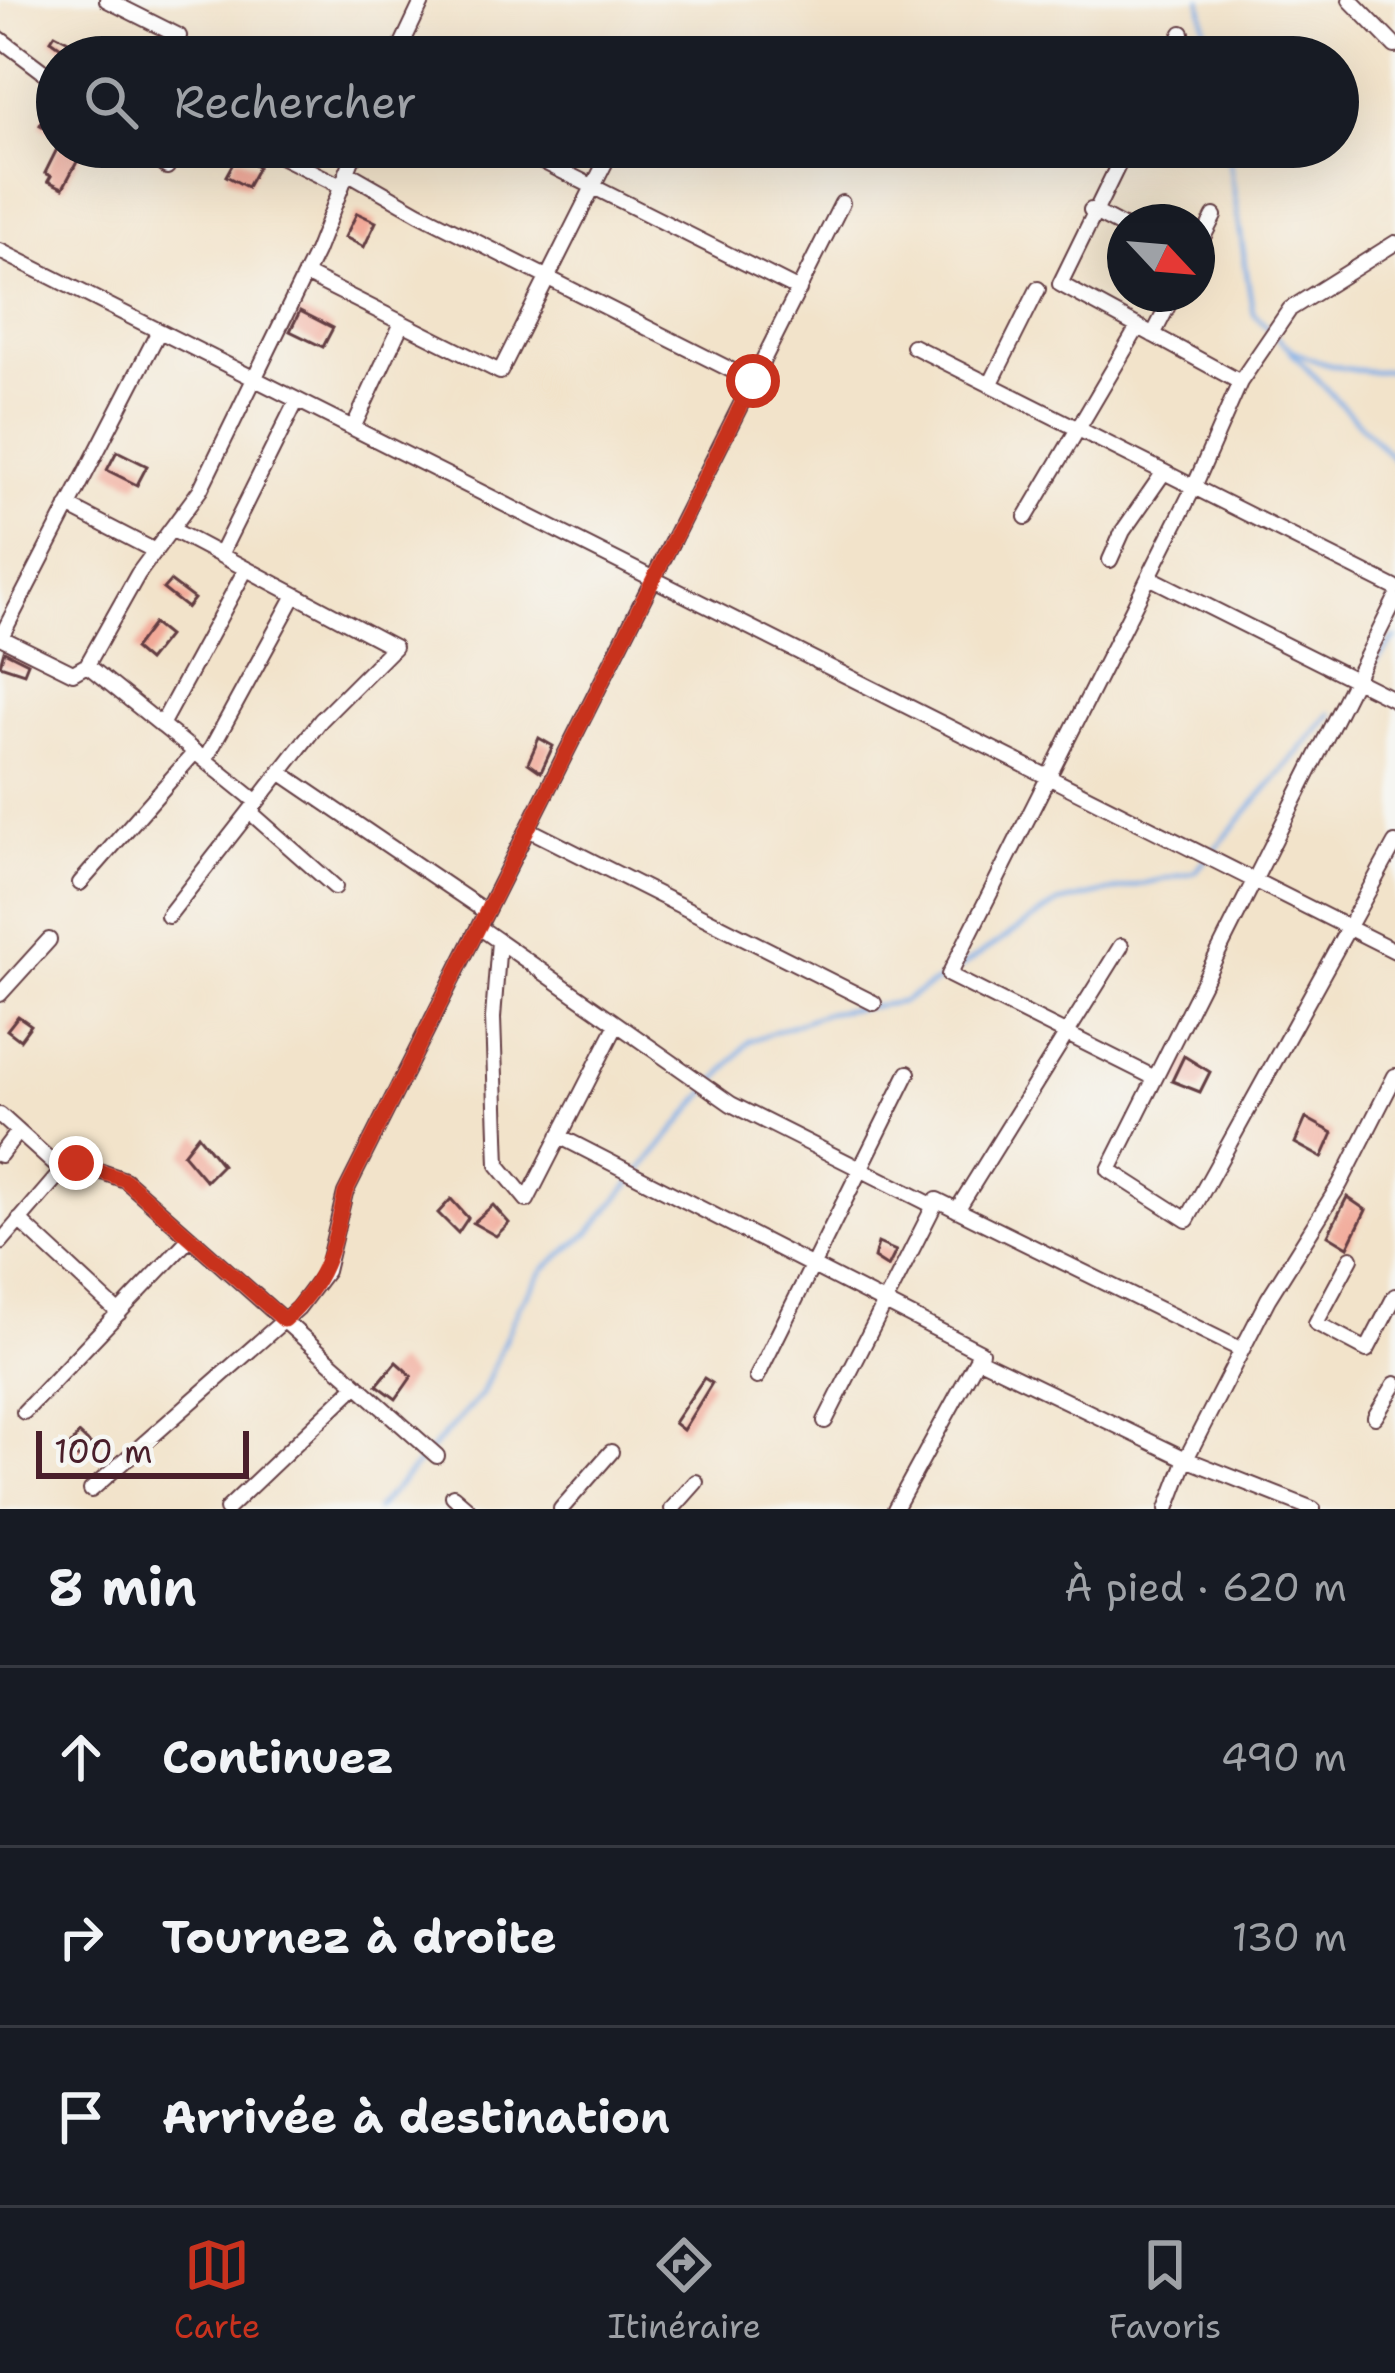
<!DOCTYPE html>
<html lang="fr">
<meta charset="utf-8">
<style>
:root{--surface:#171b24;--page:#242831;--text:#f1f3f6;--muted:#9ea1a6;--line:#363941;--accent:#c8321e}
body{margin:0;font-family:"Shantell Sans",sans-serif;background:var(--page);color:var(--text)}
.compass{position:absolute;left:1107px;top:204px;width:108px;height:108px;border-radius:50%;background:var(--surface);box-shadow:0 12px 48px #0002;rotate:116deg}
.scale{position:absolute;left:36px;bottom:30px;width:213px;box-sizing:border-box;padding-left:12px;border:6px solid #4a1f2b;border-top:0;font-size:33px;line-height:42px;white-space:nowrap;color:#4a1f2b;-webkit-text-stroke:9px #f6f6f2;paint-order:stroke}
.stop{position:absolute;width:36px;height:36px;margin:-27px;border:9px solid #c8321e;border-radius:50%;background:#fff}
.stop.end{background:#c8321e;border-color:#fff;box-shadow:0 3px 12px #0008}
.list{margin:0;padding:0;list-style:none}
h2{display:flex;justify-content:space-between;align-items:center;height:156px;margin:0;padding:0 48px;font-size:51px}
h2 small{font-size:39px;font-weight:400;color:var(--muted)}
.list li{display:grid;grid-template-columns:78px 1fr auto;gap:36px;align-items:center;box-sizing:border-box;height:180px;padding:0 48px;border-top:3px solid var(--line)}
.list b{display:block;font-size:45px;white-space:nowrap}
.list em{font-size:39px;font-style:normal;color:var(--muted)}
.icon{flex:none;width:66px;height:66px;fill:none;stroke:currentColor;stroke-width:2;stroke-linecap:round;stroke-linejoin:round}
.map{position:relative;flex:none;width:1395px;height:1509px;overflow:hidden}
.search{position:absolute;background:var(--surface);box-shadow:0 12px 48px #0002;left:36px;right:36px;top:36px;height:132px;display:flex;align-items:center;gap:30px;box-sizing:border-box;padding:0 42px;border-radius:66px;color:var(--muted);font-size:45px}
.sheet{height:696px;background:var(--surface)}
nav{display:flex;justify-content:space-around;align-items:center;box-sizing:border-box;height:168px;border-top:3px solid var(--line);background:var(--surface);font-size:33px;color:var(--muted)}
nav a{display:grid;justify-items:center;gap:6px}
nav .on{color:var(--accent)}
.map>svg:first-child{display:block}
.lines{fill:none;stroke-linecap:round;stroke-linejoin:round}
.stream{stroke:#7bace6;stroke-width:4.5}
.building{fill:#f2a998}
.minor-casing{stroke:#633c43;stroke-width:18}
.minor{stroke:#fff;stroke-width:14}
.route{stroke:#c8321e;stroke-width:15}
</style>
<div class="map">
<svg width="1395" height="1509" viewBox="0 0 1395 1509">
<rect width="100%" height="100%" fill="#f6f6f2"/>
<filter id="ink" filterUnits="userSpaceOnUse"><feTurbulence type="fractalNoise" baseFrequency=".00833" numOctaves="2"/><feDisplacementMap in="SourceGraphic" scale="24" xChannelSelector="R" yChannelSelector="G"/><feConvolveMatrix kernelMatrix="1 2 1 2 8 2 1 2 1" color-interpolation-filters="sRGB"/></filter>
<filter id="wash" filterUnits="userSpaceOnUse"><feTurbulence type="fractalNoise" baseFrequency=".004" numOctaves="4" result="noise"/><feDisplacementMap in="SourceGraphic" scale="48" xChannelSelector="R" yChannelSelector="G"/><feGaussianBlur stdDeviation="2.7" result="paint"/><feColorMatrix in="noise" values="0 0 0 0 0 0 0 0 0 0 0 0 0 0 0 0 0 1.4 0 .05"/><feComposite in="paint" operator="in"/></filter>
<g filter="url(#wash)">
<rect width="100%" height="100%" fill="#f2e3ca"/>
<g class="lines">
<!-- stream -->
<path class="stream" d="M1201,0L1210,57
M1227,147L1253,313L1269,329
M1277,337C1302,364 1359,375 1395,370
M1291,352L1395,461
M1362,678L1395,638
M958,969L1058,903L1195,872L1331,714
M376,1509L482,1394L519,1306L545,1268L589,1233L749,1041L826,1013L902,1002L948,975"/>
</g>
<g id="blocks">
<!-- building -->
<path class="building" d="M55,34L80,47L100,57H60L64,49L51,40Z
M57,93V134L40,125Z
M58,147H85L63,188L48,181L51,176L45,173Z
M237,156L258,167L247,187L226,176Z
M357,213L376,222L364,247L345,237Z
M300,311L333,328L323,347L290,331Z
M117,451L147,466L137,485L107,470Z
M170,581L194,599L187,608L163,589Z
M153,624L168,636L148,661L134,649Z
M4,651L28,663L24,673L0,665Z
M539,738L553,746L541,772L528,763Z
M18,1016L31,1025L20,1040L7,1030Z
M1184,1056L1210,1072L1200,1092L1172,1081Z
M1306,1118L1333,1133L1322,1158L1295,1143Z
M198,1135L222,1165L206,1181L183,1154Z
M1347,1197L1366,1210L1348,1247L1328,1235Z
M451,1199L468,1218L458,1233L438,1213Z
M493,1205L509,1223L496,1236L473,1223Z
M878,1243L896,1251L888,1267L874,1258Z
M396,1362L412,1376L396,1399L377,1385Z
M704,1378L712,1383L683,1430L674,1423Z
M79,1434L91,1445L80,1459L67,1449Z"/>
</g>
</g>
<g filter="url(#ink)">
<use href="#blocks" fill-opacity="0" stroke="#633c43" stroke-width="3"/>
<g class="lines">
<!-- minor casing -->
<g class="minor-casing">
<path id="minor" d="M107,0L179,36
M1350,0L1395,46
M0,39L57,82
M396,57L423,0
M1170,57L1182,33
M141,147L167,167
M262,147L341,186
M1127,147L1060,284L1240,382
M520,150L799,290
M347,172L419,213L753,381
M1091,210L1125,228
M1197,249L1214,216
M0,251L1395,951
M305,274L500,372L613,147
M1153,335L1174,294
M913,346L1395,588
M990,385L1038,289
M353,428L402,323
M68,506L155,551
M1026,517L1138,327
M220,555L297,400
M1110,560L1123,531L1164,472
M1149,577L1395,700
M1395,600L1109,1170L1187,1220L1395,843
M0,637L73,673L87,665L138,574L200,490L316,252L357,147
M1,637L159,331
M87,665L257,802
M161,725L246,569
M205,760L295,595
M280,772L486,912
M250,812L335,887
M528,829L874,1003
M80,883L195,752
M168,916L321,720L394,647L171,529
M479,927L731,1104L934,1206
M499,941L493,1018L498,1165L527,1200L617,1024
M0,994L49,940
M1155,1078L949,975L1194,487L1240,382L1290,309L1395,243
M0,1115L62,1171
M559,1136L981,1352L895,1509
M0,1155L18,1131
M957,1210L1121,946
M19,1220L119,1313
M0,1243L62,1171L76,1163L125,1180L437,1456
M1351,1258L1316,1323L1367,1350L1395,1296
M977,1358L1186,1459L1313,1509
M757,1377L908,1073
M24,1412L190,1238
M1375,1417L1395,1384
M825,1421L937,1200L1242,1350
M91,1490L298,1308L326,1271L345,1193L842,203
M453,1496L468,1509
M227,1509L357,1385
M561,1509L611,1452
M672,1509L696,1482
M1167,1509L1186,1459L1268,1299L1340,1184L1395,1076"/>
</g>
<!-- minor -->
<use href="#minor" class="minor"/>
</g>
</g>
<g class="lines" filter="url(#ink)">
<!-- route -->
<path class="route" d="M76,1163L125,1180L284,1320C327,1282 333,1247 345,1193L753,381"/>
</g>
</svg>
<svg class="compass" viewBox="-18 -18 36 36"><path d="M0-13l5 13h-10z" fill="#e53935"/><path d="M0 13l5-13h-10z" fill="#9ea1a6"/></svg>
<div class="scale">100 m</div>
<div class="stop" style="left:753px;top:381px"></div>
<div class="stop end" style="left:76px;top:1163px"></div>
<div class="search"><svg class="icon" aria-label="search" viewBox="0 0 24 24"><circle cx="10" cy="10" r="6"/><path d="M15 15l6 6"/></svg>Rechercher</div>
</div>
<section class="sheet">
<h2>8 min<small>À pied · 620 m</small></h2>
<ul class="list">
<li><svg class="icon" aria-label="ahead" viewBox="0 0 24 24"><path d="M12 20V5M6 11l6-6 6 6"/></svg><div><b>Continuez</b></div><em>490 m</em></li>
<li><svg class="icon" aria-label="right" viewBox="0 0 24 24"><path d="M7 20v-9h11M14 6l5 5-5 5"/></svg><div><b>Tournez à droite</b></div><em>130 m</em></li>
<li><svg class="icon" aria-label="arrive" viewBox="0 0 24 24"><path d="M6 21V4h12l-3 4 3 4H6"/></svg><div><b>Arrivée à destination</b></div></li>
</ul>
</section>
<nav>
<a class="on"><svg class="icon" aria-label="map" viewBox="0 0 24 24"><path d="M3 6l6-2 6 2 6-2v14l-6 2-6-2-6 2zM9 4v14M15 6v14"/></svg>Carte</a>
<a><svg class="icon" aria-label="directions" viewBox="0 0 24 24"><path d="M12 3l9 9-9 9-9-9zM9 14v-3h6M13 9l2 2-2 2"/></svg>Itinéraire</a>
<a><svg class="icon" aria-label="saved" viewBox="0 0 24 24"><path d="M7 4h10v16l-5-4-5 4z"/></svg>Favoris</a>
</nav>
